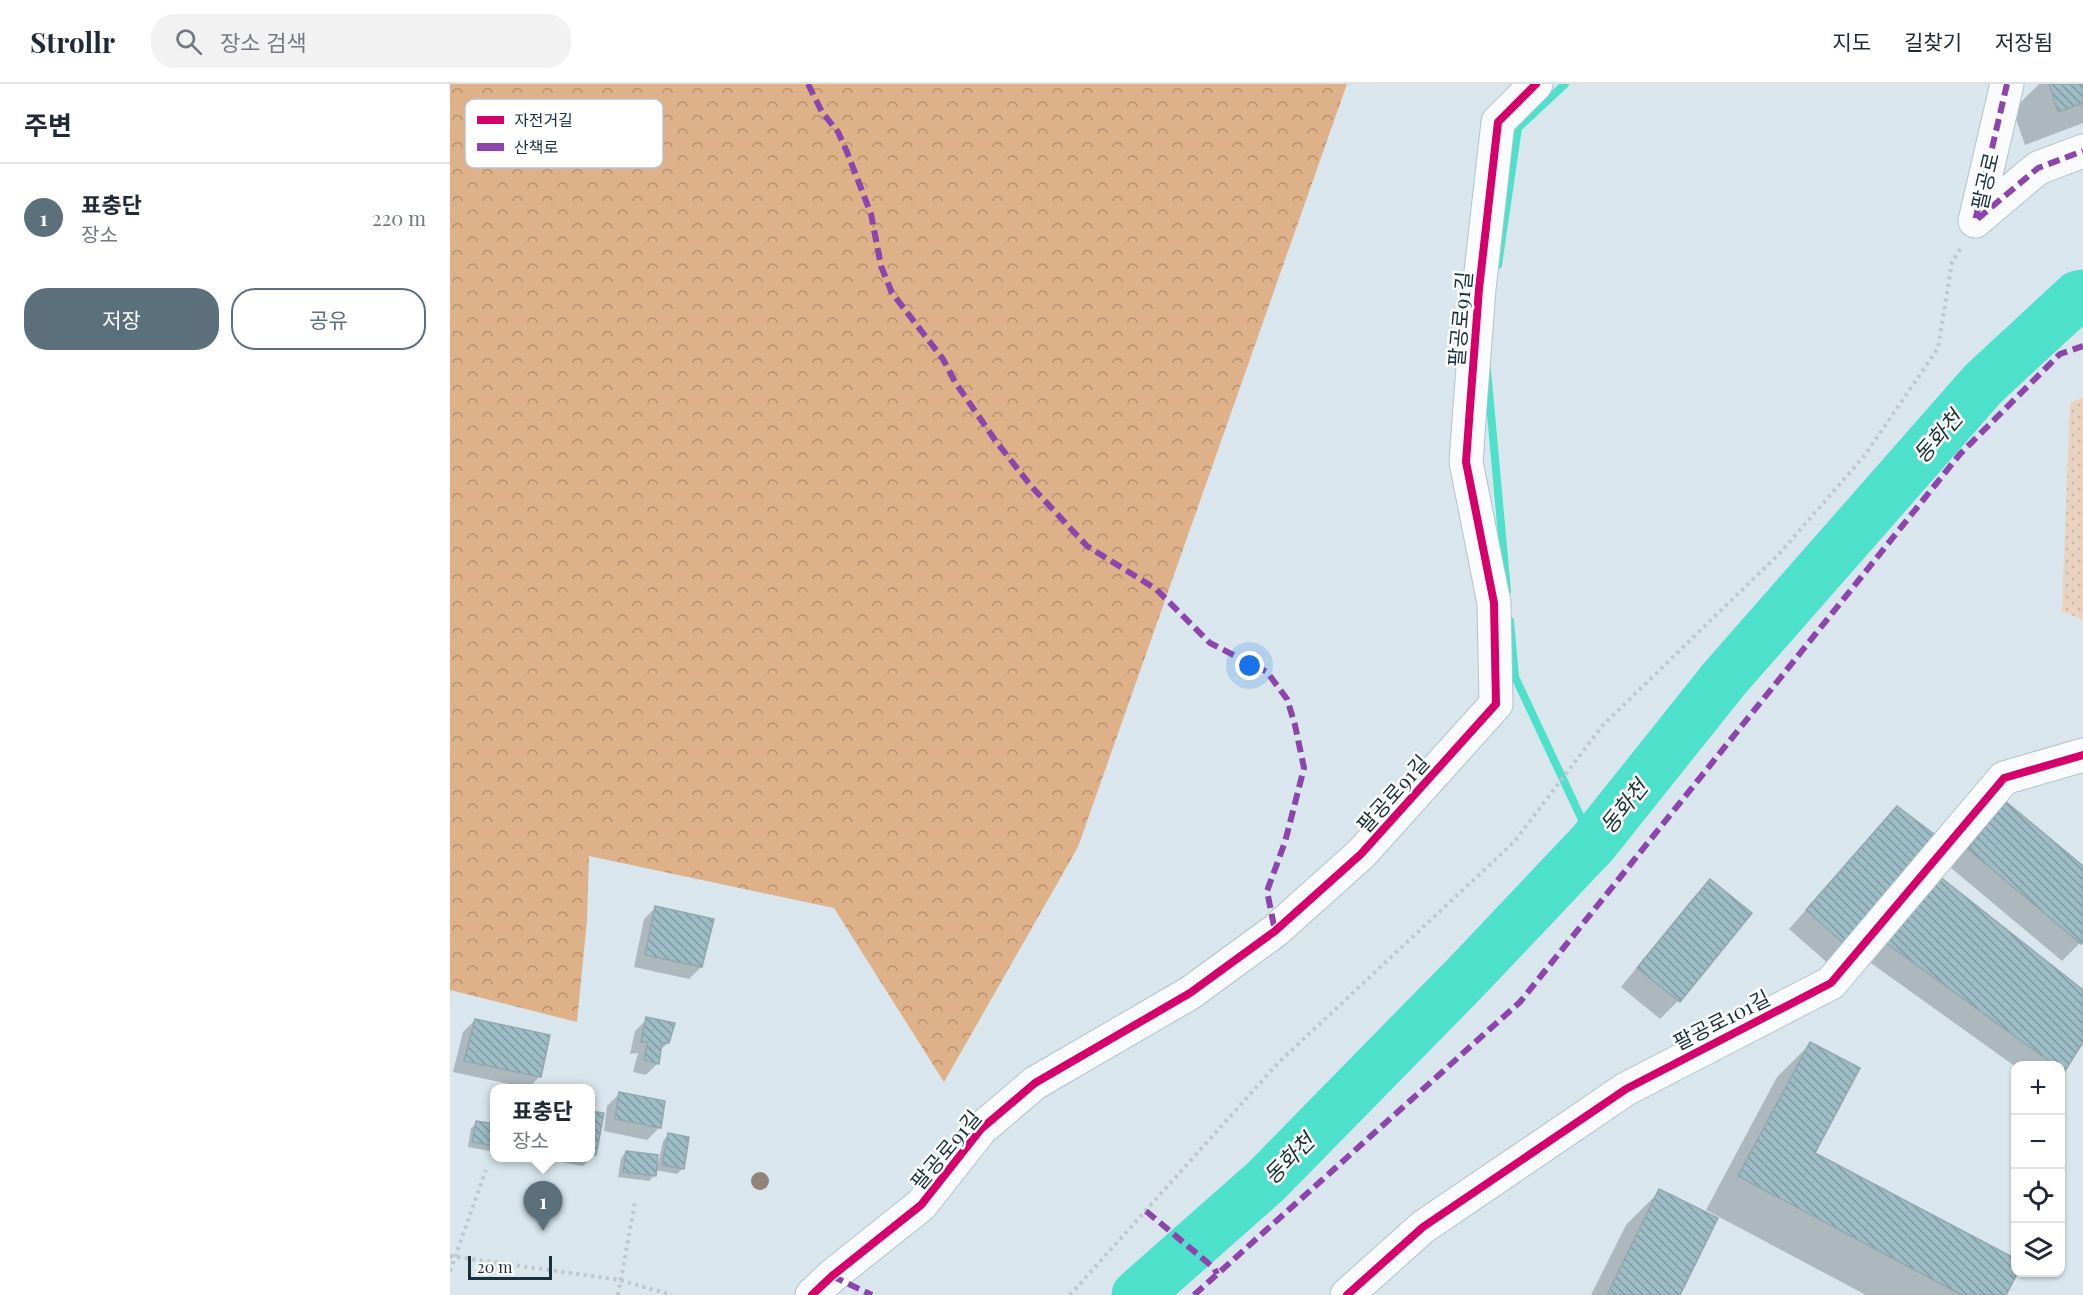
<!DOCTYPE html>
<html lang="ko">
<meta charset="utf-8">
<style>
:root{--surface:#fff;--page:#f2f2f3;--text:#1f2937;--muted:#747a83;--line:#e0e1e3;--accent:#5c707c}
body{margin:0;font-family:"Playfair Display","Noto Sans KR",serif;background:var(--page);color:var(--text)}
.controls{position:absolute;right:18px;bottom:18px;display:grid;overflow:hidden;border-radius:12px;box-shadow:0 2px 4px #0004}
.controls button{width:54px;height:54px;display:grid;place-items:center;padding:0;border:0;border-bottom:2px solid var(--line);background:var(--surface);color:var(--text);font:30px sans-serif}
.scale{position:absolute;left:18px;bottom:15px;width:84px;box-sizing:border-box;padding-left:6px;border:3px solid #19313f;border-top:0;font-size:16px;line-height:21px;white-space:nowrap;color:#19313f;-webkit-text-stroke:4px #fff;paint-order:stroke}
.you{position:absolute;left:800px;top:582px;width:21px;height:21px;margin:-15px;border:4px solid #fff;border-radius:50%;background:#1a73e8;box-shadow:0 0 0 9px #1a73e833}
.badge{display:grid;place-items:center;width:39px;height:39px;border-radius:50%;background:var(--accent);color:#fff;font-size:20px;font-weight:700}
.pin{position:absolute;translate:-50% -50px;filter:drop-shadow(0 2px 3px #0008)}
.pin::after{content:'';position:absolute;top:32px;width:21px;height:18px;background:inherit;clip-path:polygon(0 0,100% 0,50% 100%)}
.popup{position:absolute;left:40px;top:1000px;width:105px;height:78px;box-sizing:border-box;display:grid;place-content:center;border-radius:12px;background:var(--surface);filter:drop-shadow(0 2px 4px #0005);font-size:20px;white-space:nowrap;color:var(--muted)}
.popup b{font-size:22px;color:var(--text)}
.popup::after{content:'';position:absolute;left:50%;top:100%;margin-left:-12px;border:12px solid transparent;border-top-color:var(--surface)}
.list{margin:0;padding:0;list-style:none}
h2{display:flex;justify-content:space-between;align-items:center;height:78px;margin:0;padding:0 24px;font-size:26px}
h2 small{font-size:20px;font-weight:400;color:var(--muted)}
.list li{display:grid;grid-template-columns:39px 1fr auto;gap:18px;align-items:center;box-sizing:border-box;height:108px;padding:0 24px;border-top:2px solid var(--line)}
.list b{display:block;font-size:22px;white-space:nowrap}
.list p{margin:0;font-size:20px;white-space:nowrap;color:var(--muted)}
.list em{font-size:20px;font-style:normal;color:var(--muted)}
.actions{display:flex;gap:12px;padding:18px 24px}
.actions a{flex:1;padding:14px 0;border:2px solid var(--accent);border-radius:24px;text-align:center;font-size:21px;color:var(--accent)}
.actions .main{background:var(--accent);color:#fff}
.icon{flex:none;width:33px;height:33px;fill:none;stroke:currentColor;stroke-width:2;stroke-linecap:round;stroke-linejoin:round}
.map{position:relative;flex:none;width:1633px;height:1211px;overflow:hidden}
header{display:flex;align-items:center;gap:36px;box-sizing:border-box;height:84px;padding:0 30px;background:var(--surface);border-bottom:2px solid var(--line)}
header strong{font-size:28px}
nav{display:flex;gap:33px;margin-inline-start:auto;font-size:21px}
.search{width:420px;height:54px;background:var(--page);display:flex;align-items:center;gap:15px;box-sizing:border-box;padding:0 21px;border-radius:24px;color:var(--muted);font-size:22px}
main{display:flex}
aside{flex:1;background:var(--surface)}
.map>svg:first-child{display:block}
.forest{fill:url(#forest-crowns)}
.park{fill:url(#park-dots)}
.shadow{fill:#0003}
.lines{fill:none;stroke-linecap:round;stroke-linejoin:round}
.stream{stroke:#4de0cb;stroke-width:8}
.river{stroke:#4de0cb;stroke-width:51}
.building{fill:url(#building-back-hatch);stroke:#93a7ae;stroke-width:1.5}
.minor-casing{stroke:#b2c2ce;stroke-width:35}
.path{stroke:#c0c6cb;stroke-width:4;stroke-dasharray:3 4.5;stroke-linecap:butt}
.minor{stroke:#f9fbfc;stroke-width:33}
.quiet{stroke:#8e44ad;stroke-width:6;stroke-dasharray:12 6;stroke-linecap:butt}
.cycleway-casing{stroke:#fff;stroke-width:11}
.cycleway{stroke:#d6006c;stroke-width:8}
.tree{fill:#928376}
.labels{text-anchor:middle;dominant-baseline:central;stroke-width:5;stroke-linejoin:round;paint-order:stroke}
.street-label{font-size:21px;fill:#19313f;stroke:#fff}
.water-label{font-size:22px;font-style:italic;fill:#1a352f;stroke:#fff}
.key{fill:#fff;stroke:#bac1c5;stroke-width:1.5}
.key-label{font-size:16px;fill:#19313f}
</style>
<header>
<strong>Strollr</strong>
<div class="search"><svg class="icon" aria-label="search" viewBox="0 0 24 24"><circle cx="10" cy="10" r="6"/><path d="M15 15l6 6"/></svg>장소 검색</div>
<nav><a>지도</a><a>길찾기</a><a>저장됨</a></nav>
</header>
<main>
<aside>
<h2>주변<small></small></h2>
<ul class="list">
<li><span class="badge">1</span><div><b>표충단</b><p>장소</p></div><em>220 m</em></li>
</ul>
<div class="actions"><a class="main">저장</a><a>공유</a></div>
</aside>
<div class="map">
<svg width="1633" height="1211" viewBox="0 0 1633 1211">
<defs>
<pattern id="forest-crowns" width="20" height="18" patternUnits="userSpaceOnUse" patternTransform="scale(1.5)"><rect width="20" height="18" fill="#deb188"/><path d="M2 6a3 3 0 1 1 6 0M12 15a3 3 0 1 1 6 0" fill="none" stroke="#b39171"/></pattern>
<pattern id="park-dots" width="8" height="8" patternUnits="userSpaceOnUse" patternTransform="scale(1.5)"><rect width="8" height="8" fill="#ead2c0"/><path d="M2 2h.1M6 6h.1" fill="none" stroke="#c8b5a6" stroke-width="1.8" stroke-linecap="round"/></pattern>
<pattern id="building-back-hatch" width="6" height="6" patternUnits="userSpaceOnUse" patternTransform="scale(1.5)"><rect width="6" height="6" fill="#9dbdc6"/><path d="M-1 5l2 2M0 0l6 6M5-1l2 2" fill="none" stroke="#7f9aa2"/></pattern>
</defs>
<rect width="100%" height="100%" fill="#d9e6ee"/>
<!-- forest -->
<path class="forest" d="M0,0H897L628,763L494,998L384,824L139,772L137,836L127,938L0,906Z"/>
<!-- park -->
<path class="park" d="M1633,313V536L1612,527L1620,319Z"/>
<!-- shadow -->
<path class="shadow" d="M1589,0H1633V39L1575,61L1563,26Z
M1555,719L1633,784V856L1612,877L1501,784L1537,737Z
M1430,742L1487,754L1381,882L1339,845Z
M1260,797L1300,829L1228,917L1210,935L1171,903L1242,815Z
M1472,812L1633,908V955L1610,989V982L1566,983L1418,877Z
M206,823L251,883L239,895L184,883L194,835Z
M197,935L218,959L209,967L208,979L196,991L183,988L188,969L180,970L185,947Z
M25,936L90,992L78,1004L3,988L13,948Z
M1361,959L1363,1069L1554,1211H1416L1256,1126L1327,993Z
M169,1010L209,1044L197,1056L154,1047L157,1022Z
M141,1029L145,1070L133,1082L111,1078L112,1074H141Z
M27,1039L45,1042V1068L18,1063L21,1044Z
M218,1051L233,1084L227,1090L205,1086L204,1092L199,1097L168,1093L171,1074L176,1068L208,1080L213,1057Z
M1210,1107L1228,1211H1141L1176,1141Z"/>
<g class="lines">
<!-- stream -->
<path class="stream" d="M1048,181L1068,44L1115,0
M1037,286L1057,507
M1060,537L1065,593L1143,759"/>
<!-- river -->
<path class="river" d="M687,1211L816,1097L1018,891L1143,759L1274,595L1533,300L1628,212L1633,211"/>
</g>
<!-- building -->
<path class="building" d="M1599,0H1633V19L1608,28Z
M1555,717L1633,782V858L1631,860L1518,765Z
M1447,722L1489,754L1400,865L1356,826Z
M1489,792L1633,906V958L1615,987L1610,984V982H1606L1435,858Z
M1260,795L1302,829L1230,918L1187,884Z
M205,822L264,835L252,883L195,871Z
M196,933L225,939L219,959H212L209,980L194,976L198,958H191Z
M25,935L100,951L91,993L14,977Z
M1360,958L1410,984L1365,1069L1566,1175V1188H1568L1556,1211H1512L1288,1092Z
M169,1008L215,1017L211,1044L165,1035Z
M141,1027L154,1029L146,1071L141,1070Z
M26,1037L45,1040V1062L22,1058Z
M218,1049L239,1053L234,1085L212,1081Z
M176,1067L208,1071L206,1092L173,1088Z
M1209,1105L1268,1134L1230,1211H1157Z"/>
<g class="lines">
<!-- minor casing -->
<g class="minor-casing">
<path id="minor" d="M1557,0L1525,137L1588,84L1633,67
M362,1211L382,1192L471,1121L531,1045L585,999L740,909L825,847L911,770L1046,620L1044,519L1016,378L1020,323L1029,205L1048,38L1086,0
M897,1211L973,1143L1176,1005L1381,899L1554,694L1633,671"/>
</g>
<!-- path -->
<path class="path" d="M0,1172L170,1196L222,1211
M0,1187L36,1086
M168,1211L185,1118
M620,1211L828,979L1064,758L1153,641L1329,470L1415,371L1488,264L1502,178L1512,162"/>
<!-- minor -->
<use href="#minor" class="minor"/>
<!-- quiet -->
<path class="quiet" d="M358,0L372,28L388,48L397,68L421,130L431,182L442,209L493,275L505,298L545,356L581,402L637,462L706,505L760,559L817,588L837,615L845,641L854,684L835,758L817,807L825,847
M1557,0L1525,137L1588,84L1633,67
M696,1127L764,1184L767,1190
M382,1192L422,1211
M744,1211L1070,918L1510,370L1610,270L1633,262"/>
<!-- cycleway casing -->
<g class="cycleway-casing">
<path id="cycleway" d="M362,1211L382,1192L471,1121L531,1045L585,999L740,909L825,847L911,770L1046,620L1044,519L1016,378L1020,323L1029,205L1048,38L1086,0
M897,1211L973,1143L1176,1005L1381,899L1554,694L1633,671"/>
</g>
<!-- cycleway -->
<use href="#cycleway" class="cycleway"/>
</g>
<!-- trees -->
<circle class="tree" cx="310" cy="1097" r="9"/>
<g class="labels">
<!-- street labels -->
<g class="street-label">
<text transform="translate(1534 97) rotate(-77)">팔공로</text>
<text transform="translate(1009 235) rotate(-85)">팔공로91길</text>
<text transform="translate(942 709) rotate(-48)">팔공로91길</text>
<text transform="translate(1271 935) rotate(-27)">팔공로101길</text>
<text transform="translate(495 1065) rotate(-50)">팔공로91길</text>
</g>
<!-- water labels -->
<g class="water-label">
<text transform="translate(1487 352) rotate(-49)">동화천</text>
<text transform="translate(1173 722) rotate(-51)">동화천</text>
<text transform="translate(838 1074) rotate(-45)">동화천</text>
</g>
</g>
<!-- legend -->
<rect x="15" y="15" width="198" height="69" rx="9" class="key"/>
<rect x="27" y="32" width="27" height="8" fill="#d6006c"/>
<rect x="27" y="59" width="27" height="8" fill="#8e44ad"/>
<g class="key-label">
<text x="64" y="42">자전거길</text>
<text x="64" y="69">산책로</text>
</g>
</svg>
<div class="controls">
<button>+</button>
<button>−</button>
<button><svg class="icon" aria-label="locate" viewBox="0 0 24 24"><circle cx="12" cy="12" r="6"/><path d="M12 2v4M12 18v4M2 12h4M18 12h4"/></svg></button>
<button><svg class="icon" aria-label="layers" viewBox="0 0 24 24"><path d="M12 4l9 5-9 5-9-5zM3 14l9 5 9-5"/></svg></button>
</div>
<div class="scale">20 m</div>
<div class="you"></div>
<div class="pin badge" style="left:93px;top:1147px">1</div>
<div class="popup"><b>표충단</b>장소</div>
</div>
</main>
